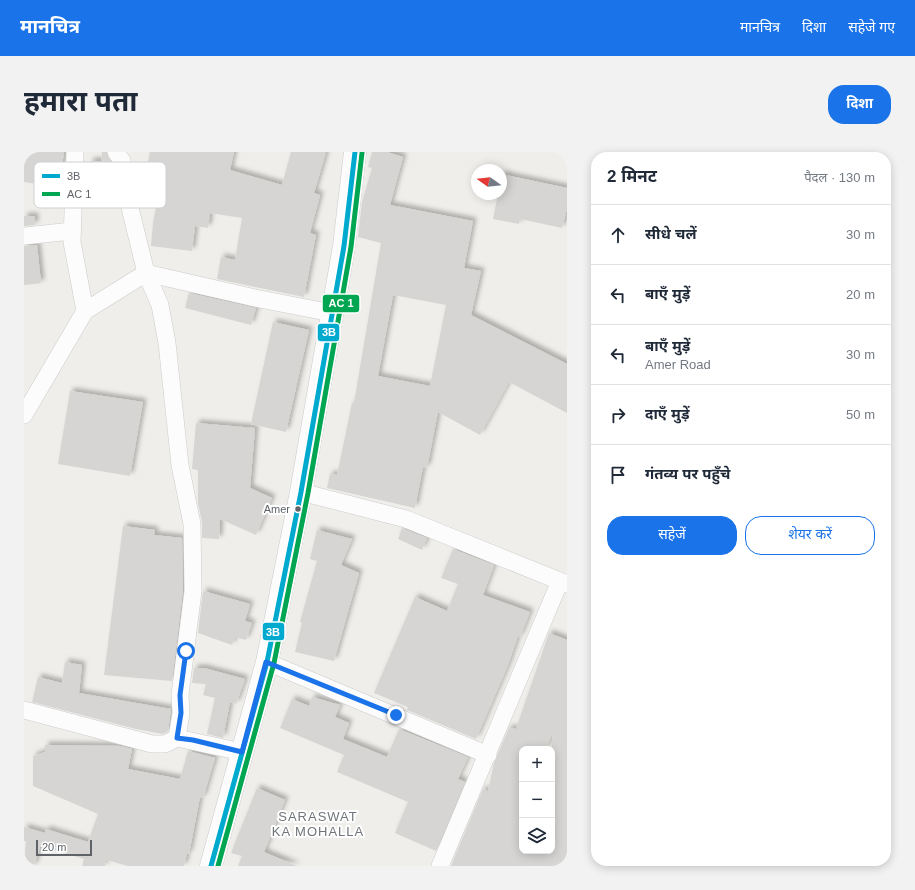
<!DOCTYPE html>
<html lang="hi">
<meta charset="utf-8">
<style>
:root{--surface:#fff;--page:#f2f2f3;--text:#1f2937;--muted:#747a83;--line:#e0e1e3;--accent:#1a73e8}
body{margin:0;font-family:Helvetica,"Noto Sans Devanagari",sans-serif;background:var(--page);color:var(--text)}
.controls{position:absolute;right:12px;bottom:12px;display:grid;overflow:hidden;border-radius:8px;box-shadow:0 2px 10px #0003}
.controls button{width:36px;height:36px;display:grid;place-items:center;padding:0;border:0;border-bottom:1px solid var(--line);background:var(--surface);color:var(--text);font:20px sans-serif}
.compass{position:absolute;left:447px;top:12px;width:36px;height:36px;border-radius:50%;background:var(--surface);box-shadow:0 2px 10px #0003;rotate:285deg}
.scale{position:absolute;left:12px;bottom:10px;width:56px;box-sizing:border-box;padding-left:4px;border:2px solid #5f6368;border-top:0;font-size:11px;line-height:14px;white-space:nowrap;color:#5f6368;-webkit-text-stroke:3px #fff;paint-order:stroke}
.stop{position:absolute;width:12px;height:12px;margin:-9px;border:3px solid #1a73e8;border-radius:50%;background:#fff}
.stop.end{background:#1a73e8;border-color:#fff;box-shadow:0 1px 4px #0008}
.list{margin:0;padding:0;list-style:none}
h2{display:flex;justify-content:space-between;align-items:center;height:52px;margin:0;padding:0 16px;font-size:17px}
h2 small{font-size:13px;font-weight:400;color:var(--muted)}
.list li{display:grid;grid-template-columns:26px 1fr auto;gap:12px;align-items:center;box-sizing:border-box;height:60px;padding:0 16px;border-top:1px solid var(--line)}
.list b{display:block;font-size:15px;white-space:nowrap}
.list p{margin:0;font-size:13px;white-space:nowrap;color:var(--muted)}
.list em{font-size:13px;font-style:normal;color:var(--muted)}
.actions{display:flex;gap:8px;padding:12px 16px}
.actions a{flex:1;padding:9px 0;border:1px solid var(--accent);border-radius:16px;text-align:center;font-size:14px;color:var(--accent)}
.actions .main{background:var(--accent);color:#fff}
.icon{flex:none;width:22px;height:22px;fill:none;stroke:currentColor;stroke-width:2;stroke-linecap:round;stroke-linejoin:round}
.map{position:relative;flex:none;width:543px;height:714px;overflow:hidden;border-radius:16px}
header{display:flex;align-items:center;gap:24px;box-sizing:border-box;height:56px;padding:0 20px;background:var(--accent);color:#fff}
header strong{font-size:19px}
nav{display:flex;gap:22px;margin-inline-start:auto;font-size:14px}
.intro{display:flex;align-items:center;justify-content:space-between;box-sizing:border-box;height:96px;padding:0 24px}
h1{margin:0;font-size:28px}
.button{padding:10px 18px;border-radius:16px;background:var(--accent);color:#fff;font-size:14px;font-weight:700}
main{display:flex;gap:24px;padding:0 24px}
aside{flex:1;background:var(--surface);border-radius:16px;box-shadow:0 2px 10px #0003}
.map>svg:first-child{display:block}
.building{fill:#d6d5d3;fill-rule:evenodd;filter:url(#shadow)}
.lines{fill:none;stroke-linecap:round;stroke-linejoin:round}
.street-casing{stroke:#cbcccc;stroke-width:18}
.secondary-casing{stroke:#cacacb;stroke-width:23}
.street{stroke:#fdfcfc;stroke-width:17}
.secondary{stroke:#fdfcfc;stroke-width:22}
.bus-1-casing{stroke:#fff;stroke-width:8}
.bus-2-casing{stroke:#fff;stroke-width:8}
.bus-1{stroke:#00a9ce;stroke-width:5}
.bus-2{stroke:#00a651;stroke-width:5}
.route{stroke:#1a73e8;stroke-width:5}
.bus-dot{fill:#5f6368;stroke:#fff;stroke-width:1.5}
.labels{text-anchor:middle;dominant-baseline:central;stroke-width:4;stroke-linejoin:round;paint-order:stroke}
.bus-label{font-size:11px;fill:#5f6368;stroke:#fff;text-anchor:end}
.neighbourhood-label{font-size:13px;letter-spacing:1px;fill:#70757a;stroke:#fff}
.key{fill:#fff;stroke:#cfd0d2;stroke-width:1}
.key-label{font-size:11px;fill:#5f6368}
.line-badge{stroke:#fff;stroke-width:1.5}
.badge-label{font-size:11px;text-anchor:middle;font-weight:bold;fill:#fff}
</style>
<header>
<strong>मानचित्र</strong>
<nav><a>मानचित्र</a><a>दिशा</a><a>सहेजे गए</a></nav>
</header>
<div class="intro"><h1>हमारा पता</h1><a class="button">दिशा</a></div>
<main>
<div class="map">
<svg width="543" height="714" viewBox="0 0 543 714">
<defs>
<filter id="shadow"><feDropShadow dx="3.5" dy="-3.5" stdDeviation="2" flood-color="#0004"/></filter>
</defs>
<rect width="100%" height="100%" fill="#efeeea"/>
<!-- building -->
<path class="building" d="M0,0H40L35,35L0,30Z
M78,0H82L89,13L96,54L67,55L66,9H77Z
M126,0H210L206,18L258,33L267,0H302L290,41L296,43L286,81L292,83L280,145L193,127L197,105L211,108L218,66L186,61L184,76L171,74L168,99L127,94L129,71L133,50L117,47Z
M348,0H363L379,5L366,53L449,69L440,116L457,119L447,163L543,212V261L485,230L456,283L414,260L403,316L399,315L391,356L303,336L306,322L313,323L328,251H330L357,91L334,85L338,50L348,16L344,15ZM369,143L422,153L406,234L354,224Z
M477,22L543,36V56L538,76L496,67L495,72L469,67L474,42H477Z
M0,64H11V73L0,74Z
M13,93L17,131L0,133V94Z
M165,141L232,156L227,173L161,156Z
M249,170L285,178L262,280L227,272Z
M46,239L119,250L106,324L34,312Z
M172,271L231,276L226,336L248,346L232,383L196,367L195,387L178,386V370L174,351V318L168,317Z
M99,374L131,378L130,383L158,386L159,438L148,529L80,523Z
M378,376L403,386L398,398L374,387Z
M293,378L328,387L317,413L335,421L310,509L271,500L278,471L276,470L293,409L286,407Z
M429,397L470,413L459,443L506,460L496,485L494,484L484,513L452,587L383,558L384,555L350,541L391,445L423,459L434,432L417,426Z
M179,439L226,452L221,469L228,471L222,488L211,485L208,493L174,481Z
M525,481L543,488V714H427L459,637L464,639L470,611L485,576L492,577ZM528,582V699H498V597H522Z
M41,510L58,513L55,541L147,557L144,579L139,582L112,577L8,550L14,525L38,531Z
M170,516H180L221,527L212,552L206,550L199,586L183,582L191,546L179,543L182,532L168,531Z
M288,545L316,553L311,565L325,571L319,587L363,605L375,577L444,605L434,627L441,630L412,699L371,681L384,650L313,620L320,603L256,576L268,547L285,554Z
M21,593L97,594L108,597L104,617L156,627L164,599L191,606L179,646L176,645L165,702L163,701L160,714H104L82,708L81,714H58L60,707L16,694L10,714H0L2,689H0V675L21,681L22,677L64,690L74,662L9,634V604L21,600Z
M233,636L261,648L240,700L273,714H214L218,704L207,701Z"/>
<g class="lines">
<!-- street casing -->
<g class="street-casing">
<path id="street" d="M51,0L48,90L61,159
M92,0L98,9L107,60L122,121L136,153L143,191L156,313L168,372L169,439L156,543L157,561L153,586L218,600
M0,84L48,79
M0,263L61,159L122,121L231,146L308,161
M277,340L382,367L543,432
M243,510L464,603
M0,558L128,592H141L153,586
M416,714L536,429"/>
</g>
<!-- secondary casing -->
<g class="secondary-casing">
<path id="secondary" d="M187,714L243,510L277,340L320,94L331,0"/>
</g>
<!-- street -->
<use href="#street" class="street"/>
<!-- secondary -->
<use href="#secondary" class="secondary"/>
<!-- bus-1 casing -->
<g class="bus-1-casing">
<path id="bus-1" d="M187,714L243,510L277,340L320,94L331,0"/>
</g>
<!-- bus-2 casing -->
<g class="bus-2-casing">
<path id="bus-2" d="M194,714L250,511L284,341L327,95L338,1"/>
</g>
<!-- bus-1 -->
<use href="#bus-1" class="bus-1"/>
<!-- bus-2 -->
<use href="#bus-2" class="bus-2"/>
</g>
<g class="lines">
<!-- route -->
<path class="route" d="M162,499L156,543L157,561L153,586L169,588L218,600L242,510L372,563"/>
</g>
<!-- markers -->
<circle class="bus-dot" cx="274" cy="357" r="3.5"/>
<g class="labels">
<!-- bus labels -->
<g class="bus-label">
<text x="266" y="357">Amer</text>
</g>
<!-- neighbourhood labels -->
<g class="neighbourhood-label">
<text x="294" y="664">SARASWAT<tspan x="294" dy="15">KA MOHALLA</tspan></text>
</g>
</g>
<!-- legend -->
<rect x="10" y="10" width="132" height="46" rx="6" class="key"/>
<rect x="18" y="22" width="18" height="4" fill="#00a9ce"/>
<rect x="18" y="40" width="18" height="4" fill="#00a651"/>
<g class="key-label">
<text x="43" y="28">3B</text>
<text x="43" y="46">AC 1</text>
</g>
<g class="line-badge">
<rect x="298" y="142" width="38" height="19" rx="4" fill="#00a651"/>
<rect x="293" y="171" width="23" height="19" rx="4" fill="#00a9ce"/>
<rect x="238" y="470" width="23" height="19" rx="4" fill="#00a9ce"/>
</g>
<g class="badge-label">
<text x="317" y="155">AC 1</text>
<text x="305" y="184">3B</text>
<text x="249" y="484">3B</text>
</g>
</svg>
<div class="controls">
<button>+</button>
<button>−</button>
<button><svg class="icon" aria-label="layers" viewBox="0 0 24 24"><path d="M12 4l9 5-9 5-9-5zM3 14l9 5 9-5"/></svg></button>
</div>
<svg class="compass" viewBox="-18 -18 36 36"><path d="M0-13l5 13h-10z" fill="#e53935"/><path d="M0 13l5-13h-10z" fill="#747a83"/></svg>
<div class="scale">20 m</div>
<div class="stop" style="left:162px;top:499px"></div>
<div class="stop end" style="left:372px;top:563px"></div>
</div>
<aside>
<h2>2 मिनट<small>पैदल · 130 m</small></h2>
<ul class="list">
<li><svg class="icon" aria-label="ahead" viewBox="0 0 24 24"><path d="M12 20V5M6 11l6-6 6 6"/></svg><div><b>सीधे चलें</b></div><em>30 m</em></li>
<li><svg class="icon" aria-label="left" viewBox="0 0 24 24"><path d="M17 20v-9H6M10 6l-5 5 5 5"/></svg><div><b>बाएँ मुड़ें</b></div><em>20 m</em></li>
<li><svg class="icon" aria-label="left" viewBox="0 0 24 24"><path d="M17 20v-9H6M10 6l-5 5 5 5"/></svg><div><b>बाएँ मुड़ें</b><p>Amer Road</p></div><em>30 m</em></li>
<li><svg class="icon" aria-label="right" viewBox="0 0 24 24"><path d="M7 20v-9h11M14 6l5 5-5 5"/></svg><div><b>दाएँ मुड़ें</b></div><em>50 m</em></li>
<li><svg class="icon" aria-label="arrive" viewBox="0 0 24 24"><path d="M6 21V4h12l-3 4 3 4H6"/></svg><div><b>गंतव्य पर पहुँचे</b></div></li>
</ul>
<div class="actions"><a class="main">सहेजें</a><a>शेयर करें</a></div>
</aside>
</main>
